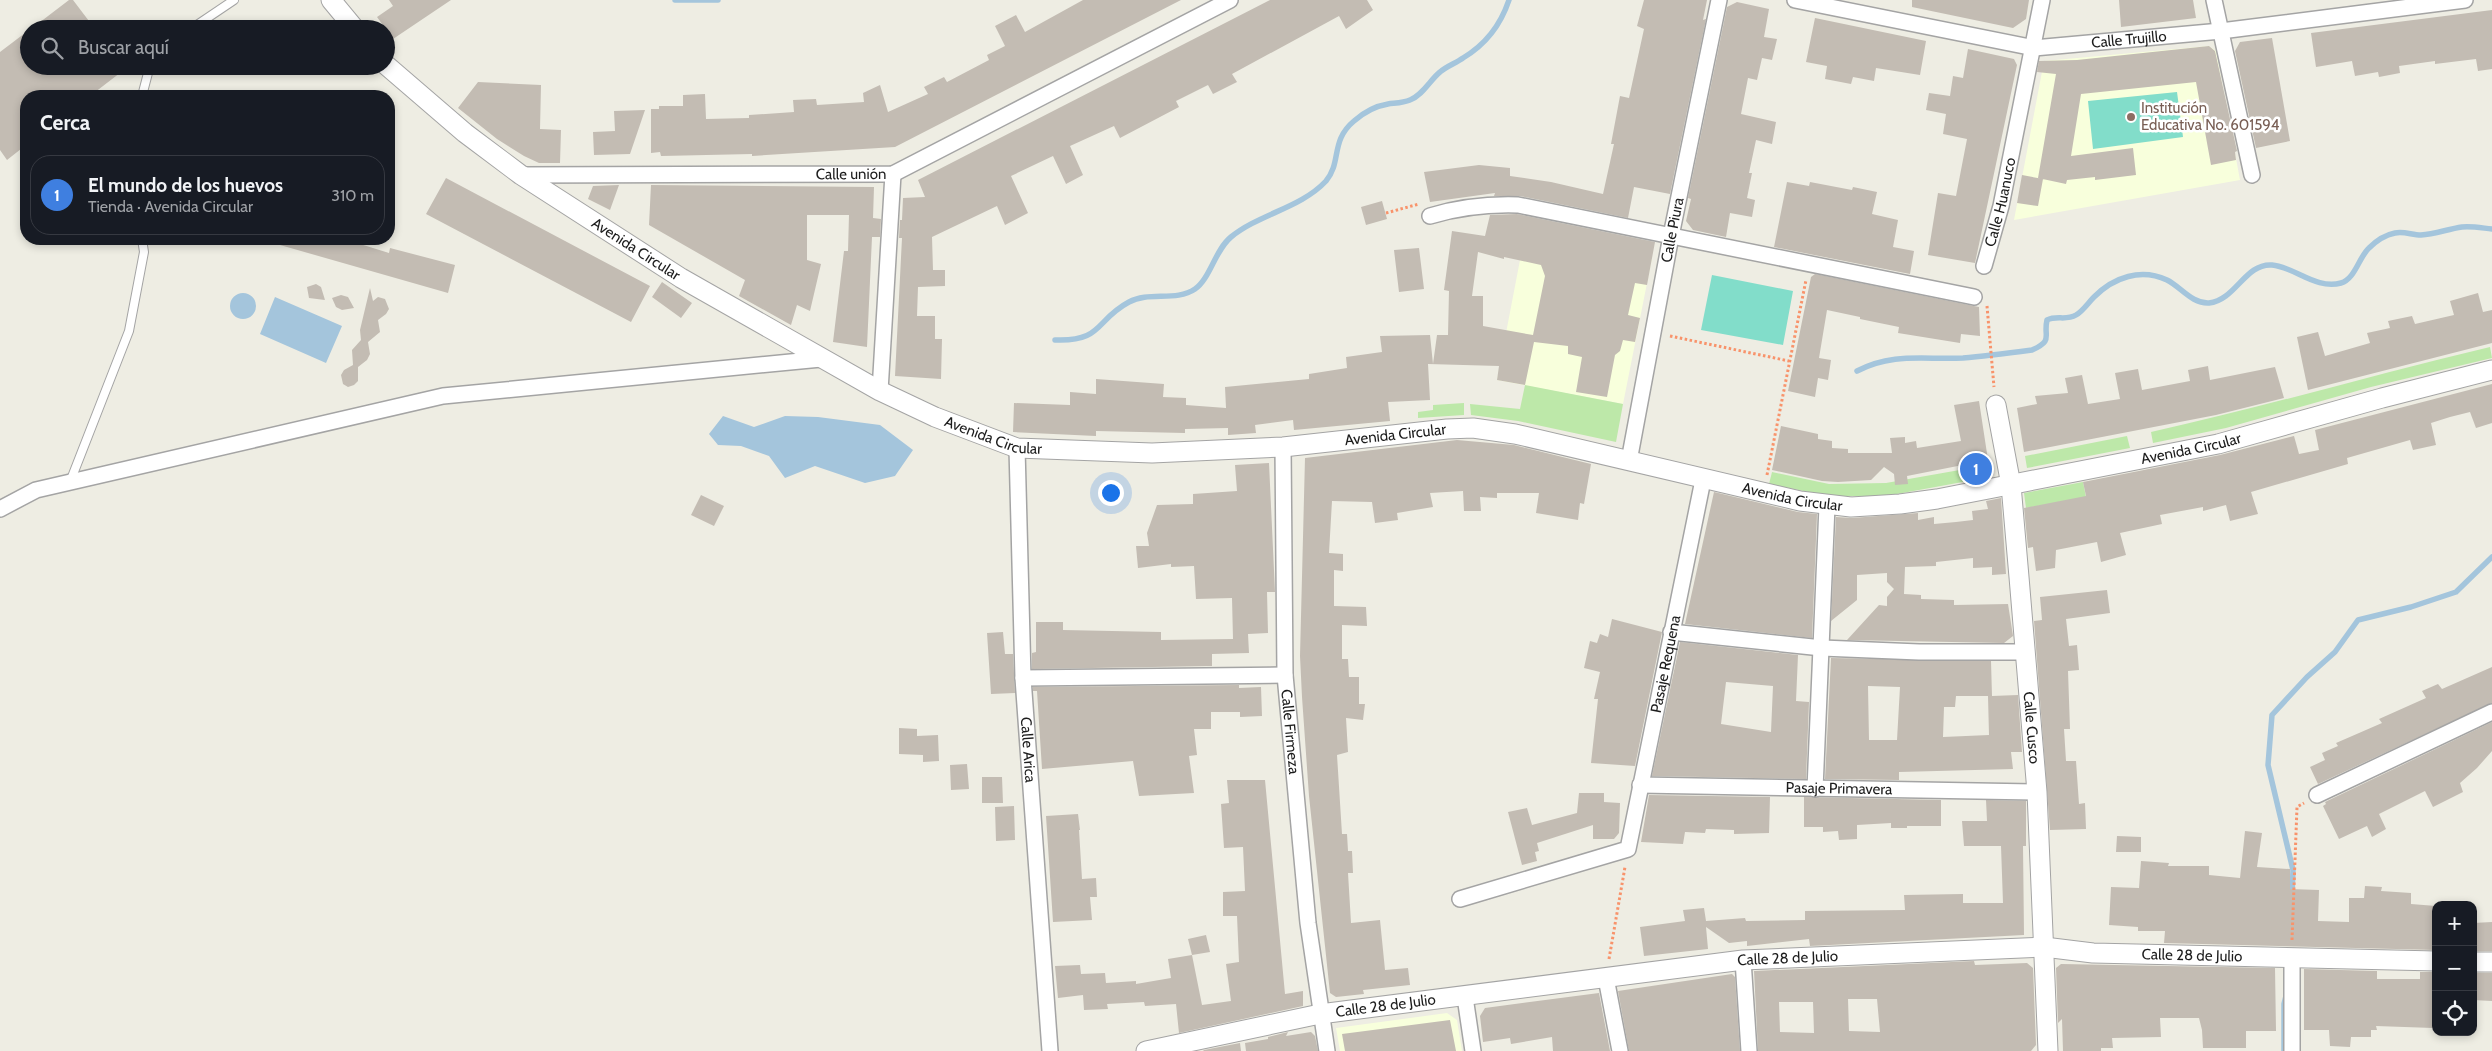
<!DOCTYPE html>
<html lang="es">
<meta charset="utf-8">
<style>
:root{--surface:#171b24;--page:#242831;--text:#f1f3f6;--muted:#9ea1a6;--line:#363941;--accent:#7c3aed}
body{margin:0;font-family:Cabin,sans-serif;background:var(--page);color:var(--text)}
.controls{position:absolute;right:15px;bottom:15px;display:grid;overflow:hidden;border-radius:10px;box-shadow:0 2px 8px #0003}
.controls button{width:45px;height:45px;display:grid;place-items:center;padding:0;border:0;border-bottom:1px solid var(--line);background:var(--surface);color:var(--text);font:25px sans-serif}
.you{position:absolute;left:1110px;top:492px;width:18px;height:18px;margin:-12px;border:4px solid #fff;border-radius:50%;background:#1a73e8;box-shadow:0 0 0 8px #1a73e833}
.badge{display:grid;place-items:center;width:32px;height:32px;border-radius:50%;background:var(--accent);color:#fff;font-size:16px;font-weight:700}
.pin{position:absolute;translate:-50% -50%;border:2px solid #fff;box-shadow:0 1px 5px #0006}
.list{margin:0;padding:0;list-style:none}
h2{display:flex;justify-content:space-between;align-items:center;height:65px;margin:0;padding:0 20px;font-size:21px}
h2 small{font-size:16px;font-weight:400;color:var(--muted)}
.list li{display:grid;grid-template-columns:32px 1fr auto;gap:15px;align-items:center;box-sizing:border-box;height:80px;margin:0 10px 10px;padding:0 10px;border:1px solid var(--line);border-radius:20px}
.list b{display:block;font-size:19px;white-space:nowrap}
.list p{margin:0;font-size:16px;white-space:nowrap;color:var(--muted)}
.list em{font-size:16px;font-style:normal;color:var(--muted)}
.icon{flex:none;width:28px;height:28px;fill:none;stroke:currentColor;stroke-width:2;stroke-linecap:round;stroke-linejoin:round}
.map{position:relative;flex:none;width:2492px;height:1051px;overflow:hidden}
.search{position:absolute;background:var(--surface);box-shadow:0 2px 8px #0003;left:20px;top:20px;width:375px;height:55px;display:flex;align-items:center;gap:12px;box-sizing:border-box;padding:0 18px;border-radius:28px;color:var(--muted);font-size:19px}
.panel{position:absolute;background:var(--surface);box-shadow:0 2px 8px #0003;left:20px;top:90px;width:375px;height:155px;border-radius:20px}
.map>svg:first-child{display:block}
.education{fill:#f8ffdc}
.grass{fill:#bde8a9}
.pitch{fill:#82ddca}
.water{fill:#a4c5dc}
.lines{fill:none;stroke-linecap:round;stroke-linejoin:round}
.stream{stroke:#a4c5dc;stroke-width:5.5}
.building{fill:#c3bcb3;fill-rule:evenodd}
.service-casing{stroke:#a4a4a4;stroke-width:10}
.minor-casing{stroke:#a4a4a4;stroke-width:18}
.tertiary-casing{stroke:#a4a4a4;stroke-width:21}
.path{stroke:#f8936b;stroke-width:3;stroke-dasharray:2.5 2.5;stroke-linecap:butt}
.service{stroke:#fff;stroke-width:8}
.minor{stroke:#fff;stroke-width:15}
.tertiary{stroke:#fff;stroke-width:19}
.education-dot{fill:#8d6e63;stroke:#fff;stroke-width:2}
.labels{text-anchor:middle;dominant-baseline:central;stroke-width:5;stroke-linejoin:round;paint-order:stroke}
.street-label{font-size:15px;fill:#1d1d1d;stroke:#fff}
.education-label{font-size:15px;fill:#785e54;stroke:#fff;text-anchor:start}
</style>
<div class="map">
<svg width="2492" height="1051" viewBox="0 0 2492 1051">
<rect width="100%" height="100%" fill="#eeede3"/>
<!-- education -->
<path class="education" d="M2209,46L2216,51L2240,180L2014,220L2044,61Z
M1532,234L1652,258L1623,404L1497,380L1520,260Z
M1447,1013L1457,1020L1462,1051H1340L1336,1028Z"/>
<!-- grass -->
<path class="grass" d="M2490,347L2492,358L2371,387L2226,428L2153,443L2151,432C2264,407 2376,374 2490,347Z
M1525,385L1623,404L1616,442L1518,421L1471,415L1470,404L1520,409Z
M1464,403V415L1418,418V412L1433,410V405Z
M2127,436L2130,448L2027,468L2025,456Z
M1988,465L1990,477L1886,496H1828L1769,484L1772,472L1829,484L1886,483Z
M2083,482L2086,497L2026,508L2024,493Z"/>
<!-- pitch -->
<path class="pitch" d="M2177,92L2183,137L2093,149L2088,101Z
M1712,275L1793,291L1783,345L1701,330Z"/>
<!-- water -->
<path class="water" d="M230 306a13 13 0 1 1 26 0a13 13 0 1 1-26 0Z
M275,297L342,326L326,363L260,334Z
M723,416L754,427L785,416L818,417L880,425L913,450L895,476L865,483L815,466L785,478L769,456L741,446L718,445L709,434Z"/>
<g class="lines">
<!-- stream -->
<path class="stream" d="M675,0H718
M1055,340C1103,342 1095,320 1129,302C1149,291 1176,302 1195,289C1210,279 1215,250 1231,237C1259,214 1301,208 1326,181C1342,162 1330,141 1354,121C1363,113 1376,106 1388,104C1395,103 1403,103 1410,100C1423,95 1430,80 1440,72C1447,66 1456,63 1463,58C1485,45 1501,24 1509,0
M1857,371C1893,352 1925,360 1963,358C1986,356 2009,353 2032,350C2054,340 2043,337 2047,320C2057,315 2066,321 2076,315C2083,311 2088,303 2094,297C2114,277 2141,268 2167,280C2181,287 2192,304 2209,303C2236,300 2245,263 2272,265C2295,267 2316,290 2341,283C2355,279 2359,257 2369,248C2376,241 2385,235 2395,233C2404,231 2412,235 2421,235C2435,234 2448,229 2462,227C2472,226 2482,228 2492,229
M2292,897L2293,870L2268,765L2272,715L2307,677L2335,652L2358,620L2411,607L2456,592L2492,557
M2284,1051V1004L2286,996"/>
</g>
<!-- building -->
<path class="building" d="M69,0H73L95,29H31Z
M389,0H451L393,39L377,17L393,6Z
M1083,0H1181L895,147L752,156V154L661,156L660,152L651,153V109H659V106H683V95L705,94L706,119L749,118V115L794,112L793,100L816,99L817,105L864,102L863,93L880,85L888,112L928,94L924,87L944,77L947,82L989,60L987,55L1005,46L995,26L1016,15L1025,32Z
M1270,0H1367L1373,10L1346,29L1339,16L1232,74L1237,82L1213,94L1208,85L1176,101L1179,107L1120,138L1114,126L1070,146L1083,175L1066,184L1053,156L1011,176L1028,213L1005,225L997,206L932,237L933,270H945V286L918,287L917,316H935V339H942L941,379L895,376L902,238H899L900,220H902L903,198L925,197L918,180Z
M1644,0H1707L1703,20L1706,19L1670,194L1634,187L1628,218L1520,196H1494L1495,193L1430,202L1424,172L1479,165L1510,168V176L1551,182L1603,194L1614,144H1611L1620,96L1629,98L1644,29L1637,26Z
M1912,0H2029L2026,19L2013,28L1912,7Z
M2119,0H2193L2196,18L2121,27Z
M1737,2L1769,9L1764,37L1777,39L1772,60L1762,58L1757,80L1748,78L1741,114L1776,122L1772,144L1756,140L1749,173H1752L1747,198L1755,200L1752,217L1730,213L1726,237L1693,230L1686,221L1691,199L1688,198L1727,7Z
M2492,10V69L2478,71L2476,59L2435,64V61L2399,66L2400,73L2379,77L2378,72L2355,76L2352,61L2316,67L2311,33Z
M1815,18L1926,41L1920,75L1876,68L1874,81L1853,77L1851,84L1825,79L1827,66L1806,62Z
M29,30V66H129L90,96H26V145L7,160L0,150V52Z
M2272,38L2290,141L2256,148L2235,51L2240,42Z
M2209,46L2215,51L2237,151L2235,152L2236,160L2211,165L2196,82L2081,94L2071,156L2133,148L2136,175L2095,180V177L2067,180L2066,184L2038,178L2056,74L2037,72L2039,61L2077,60Z
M1968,49L2014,59L2017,65L1975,263L1928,255L1938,193L1956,196L1967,139L1943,134L1946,114L1926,110L1929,93L1950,96L1953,76L1963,78Z
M478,82L541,85L540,129L561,130L560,163H539L524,156L497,139L458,108Z
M645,110L630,154L594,155L593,132L615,131L614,111Z
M2022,175L2043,179L2038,206L2017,203Z
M446,178L650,286L631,322L426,214Z
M1787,182L1809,186L1810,182L1852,190L1853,187L1877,192L1872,214L1898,220L1893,247L1914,251L1910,274L1774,247Z
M619,185L610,210L588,199L593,186Z
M651,185L874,187L873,218L881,219L880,237H872L867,347L833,342L844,251H848L849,215H807V260L821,264L810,311L797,305L791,325L739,296L745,280L649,225Z
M1382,201L1387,219L1366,225L1361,207Z
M1517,214L1655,242L1647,285L1635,283L1628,315L1640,318L1635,342L1623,340L1620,351L1615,355L1607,397L1576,392L1582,357L1568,354V346L1534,342L1525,385L1497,380L1499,366L1428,364L1430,400L1388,402L1390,421L1294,430L1293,420L1255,425L1256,433L1228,435V428L1185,429V433L1096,431V436L1013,432L1014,403L1070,405V392L1096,394V379L1164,384L1163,397L1186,398V405L1226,408L1225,387L1309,379V374L1347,368L1346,357L1382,352L1380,336L1430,335L1433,364L1437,335H1448L1449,291L1444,290L1452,231L1485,236L1490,215ZM1478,252L1504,259V257L1541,265L1545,276L1533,335L1483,326V296H1472Z
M274,239H344L389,253L390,248L455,265L448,293L273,243Z
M1419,248L1424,289L1399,292L1394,250Z
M1815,274L1979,307L1980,336L1961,334L1960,343L1898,333L1899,327L1860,319V317L1827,310L1819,358L1831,360L1828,380L1818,378L1815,397L1788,391L1811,277Z
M662,282L692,303L681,318L652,297Z
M316,284L321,287L325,300L309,298L307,287Z
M370,288L373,301L378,297L385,299L389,309L386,314L378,320L380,332L368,342L370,354L367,360L358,367V381L354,385L348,387L343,384L341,375L344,370L353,365L352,350L361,340L360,330Z
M2478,293L2483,312L2492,310V343L2308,390L2297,337L2318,332L2325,356L2370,343L2367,333L2390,328L2388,321L2412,316L2415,324L2454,315L2450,301Z
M341,295L348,297L354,308L342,310L336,307L332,298Z
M2208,366L2210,380L2275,367L2284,398L2216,415L2024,452L2017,408L2037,404L2035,396L2068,393L2065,378L2082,375L2088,404L2120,399L2115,373L2138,369L2142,390L2190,381L2188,370Z
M2492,384V423L2476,428L2470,412L2450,417L2431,423L2436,445L2413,450L2410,440L2347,458L2348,464L2251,492L2258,514L2230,521L2226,505L2203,511V507L2160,515L2162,524L2120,533L2126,555L2101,562L2097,542L2056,550L2055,568L2036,571L2033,547L2028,548L2024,508L2086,496L2083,482L2220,455L2294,436L2299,454L2319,450L2315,430Z
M1979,401L1988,460L1907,476L1908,484L1895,485L1894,474L1884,467L1871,480L1838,482L1822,481L1772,470L1781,426L1818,434V439L1832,441V448L1848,449V453H1892L1890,438L1905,437V443L1916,441L1917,448L1961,441L1954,405Z
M1457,440L1514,445L1591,464L1584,504L1580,503L1578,520L1536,513L1539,493H1497V498L1480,497L1481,511H1464L1463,491L1430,493L1433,507L1397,513L1398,520L1375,523L1372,502L1332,501L1329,553L1343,554V571L1334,570V606L1366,607L1367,626L1342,625V659H1348L1349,677H1359V704H1365L1363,720L1346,718L1348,752L1337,755L1342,834H1347L1348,851H1352L1353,873H1348L1351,923L1380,920L1385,970L1408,968L1410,985L1363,990L1364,994L1336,997L1330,993L1309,796L1302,697L1300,656L1305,458Z
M1269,463L1275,592H1267L1268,633L1248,634L1249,653L1212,654V666L1032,669V653L1036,652V622H1063V630L1161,632V640L1233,639L1232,598L1196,599L1194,566L1171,567V564L1138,568L1136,546H1149L1147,533L1157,505L1193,504V494L1237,491L1235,465Z
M1714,492L1798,512L1817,514L1812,638L1685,624Z
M701,495L724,506L714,526L691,515Z
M2001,498L2006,574L1992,575V567L1973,568V558L1936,562V566L1905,567L1904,594L1921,595V599L1954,600V605L2008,604L2013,636L2004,643L1847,640L1879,605L1887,606V597L1894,589L1887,582V573L1857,575V600L1831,621L1836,517L1852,518L1918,513V520L1934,517V524L1956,522L1973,520L1972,511L1988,509L1986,501Z
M2107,590L2110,613L2066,619L2069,646L2077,645L2079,670L2068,671L2070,729H2064L2066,761H2076L2079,804L2085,803L2086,829L2050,830L2034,621L2042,620L2040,597Z
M1612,619L1662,632L1635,766L1591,763L1598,699H1594L1600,672L1584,668L1590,641L1597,643L1600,634L1608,637Z
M1003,632L1005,654H1013L1015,693L991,694L987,633Z
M1680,642L1798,655L1796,701L1809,702L1806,779L1652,776ZM1726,682L1773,686L1771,732L1721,724Z
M1831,658L1991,661L1992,696L2018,695L2022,752H2011L2013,769L1899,772V780L1825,779ZM1868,686L1900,687L1897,740H1869ZM1956,696H1988L1989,735L1943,737L1944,707H1955Z
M2492,667V703L2318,784L2310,767L2325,760L2322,753L2338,746L2336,743L2382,723L2379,719L2426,698L2422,691L2438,684L2442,689Z
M1239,685V688L1261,687L1262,716L1240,717V712H1211V729H1194L1197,755L1189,756L1194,793L1139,796L1133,761L1042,769L1037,691H1033V687Z
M2492,722V751L2477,768L2460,783L2463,792L2433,807L2425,791L2379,814L2386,829L2372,837L2367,826L2339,839L2323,806L2326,804L2325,802Z
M899,728L917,729V736L938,735L939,761L923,762V755L899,754Z
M967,764L969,789L951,790L950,765Z
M982,777H1002L1003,803H982Z
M1227,780H1265L1285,994L1303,991V1006L1179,1033L1176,1004L1145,1006L1144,1002L1107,1004L1108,1009L1084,1010L1083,995L1058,998L1055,966L1080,965L1081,974L1105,973L1106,983L1136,981V984L1171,978L1168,959L1192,955L1202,1005L1231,1001L1226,964L1239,962L1237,916H1223V892L1245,891L1243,847L1224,848L1221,804L1229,803Z
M1579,793H1604V802L1620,803L1619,833L1614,839H1593V825L1537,843L1539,851L1535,852L1537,861L1522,865L1508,812L1527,808L1532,825L1577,813Z
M1649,795L1770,797L1769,833L1734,834V830L1706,829L1705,833L1685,832L1683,844L1641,842Z
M1804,797L1941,800V826H1907V828H1891V823L1857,825V839L1839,840L1838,831L1823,832V827H1804Z
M1986,800L2026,801V846H2023L2024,935L1810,946L1809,939L1747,946V941L1729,943L1706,927L1708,949L1644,956L1640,927L1685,921L1683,910L1704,908L1706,921L1745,918L1746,921L1805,920V911L1905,910L1904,895L1963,894V903H2003L2001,846H1964L1962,821H1987Z
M1014,806L1015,840L996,841L995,807Z
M1078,814L1080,830H1079L1082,879L1096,878L1097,897H1090L1092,920L1053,922L1046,816Z
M2245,831L2262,833L2257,867L2290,869V889L2319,890L2318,921L2349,922V898H2364L2365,886L2382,887L2381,891L2411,893V904L2436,906V950L2164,943L2165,931H2138V927L2109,925L2111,887L2139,888L2141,861L2169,863L2168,866H2209V875L2240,878Z
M2117,836L2141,837V852H2116Z
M2492,922V951H2473V923Z
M1206,935L1210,952L1192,955L1188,939Z
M1974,961L1975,965L2027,963L2033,968L2036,1045L2031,1051H1758L1754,971ZM1848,999H1877L1880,1032L1849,1031ZM1779,1002H1813L1814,1033L1780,1032Z
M2061,964L2275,968L2276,1031H2246V1048H2203L2202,1030L2199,1018H2160L2161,1037L2112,1038L2113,1048H2101V1051H2063L2062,1019L2058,1023L2056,968Z
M2304,969L2377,971V979H2420V972H2436L2433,1028L2376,1026L2377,1030H2371V1037H2351L2350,1047L2330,1046L2329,1030H2304Z
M2473,973H2492V1001L2473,1000Z
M1732,974L1735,977L1740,1051H1629L1618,991Z
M1599,993L1610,1051H1553L1552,1037L1511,1044L1510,1038L1483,1042L1480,1016L1485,1008Z
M1450,1020L1456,1051H1345L1342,1034Z
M1288,1032L1286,1036L1311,1032L1315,1036L1318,1051H1246L1245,1043L1268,1039V1037Z
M1240,1043L1241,1051H1203L1204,1050Z"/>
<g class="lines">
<!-- service casing -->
<g class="service-casing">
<path id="service" d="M191,29L234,0
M142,96L148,73L153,66
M70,482L129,331L144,252L142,239"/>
</g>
<!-- minor casing -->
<g class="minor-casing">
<g id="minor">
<path id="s1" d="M1795,0L2034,48L2221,31L2465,0"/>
<path d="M2214,0L2252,175"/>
<path id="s2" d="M521,175L893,174L1230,0"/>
<path d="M1430,216C1460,207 1487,204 1518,205L1974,297"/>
<path id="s3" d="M1984,266L2001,206L2042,0"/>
<path d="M880,391L893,174"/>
<path id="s4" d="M1283,447L1285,675L1308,923L1327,1051"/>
<path id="s5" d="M1017,448L1023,678L1050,1051"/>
<path id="s6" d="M1629,461L1671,236L1719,0"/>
<path d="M0,509L36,490L443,396L821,359"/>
<path d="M1671,632L1822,648L1919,652H2024"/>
<path d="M1023,678L1285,675"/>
<path id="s7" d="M1640,785L2037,792"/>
<path d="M1815,789L1827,506"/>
<path d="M2317,795L2492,712"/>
<path id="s8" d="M1460,899L1628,849L1703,480"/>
<path d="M2292,959V1051"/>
<path d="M1743,960L1749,1051"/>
<path d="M1606,978L1620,1051"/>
<path d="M1465,997L1473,1051"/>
</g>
</g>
<!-- tertiary casing -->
<g class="tertiary-casing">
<g id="tertiary">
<path d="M331,0L355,29"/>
<path id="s9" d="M386,65L465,133L521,175L681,278L880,391L935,417L1017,448L1152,453L1283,447L1447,429L1473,428L1515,434L1800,501L1851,507L1900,504L1937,499L2218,444L2382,398L2492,370"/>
<path id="s10" d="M1996,405L2011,485L2019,577L2037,792L2048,1051"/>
<path d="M2473,962H2492"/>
<path id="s11" d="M1146,1051L1320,1014L1743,960L2044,947L2093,953L2436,961"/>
</g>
</g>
<!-- path -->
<path class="path" d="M1386,213L1419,204
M1987,306L1994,387
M1670,336L1789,361
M1767,475L1806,280
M2292,940L2297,807L2304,803
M1609,959L1625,867"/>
<!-- service -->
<use href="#service" class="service"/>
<!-- minor -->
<use href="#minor" class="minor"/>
<!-- tertiary -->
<use href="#tertiary" class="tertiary"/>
</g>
<!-- markers -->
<circle class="education-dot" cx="2131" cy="117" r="5"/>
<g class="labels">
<!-- street labels -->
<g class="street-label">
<text stroke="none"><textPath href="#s1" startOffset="339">Calle Trujillo</textPath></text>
<text stroke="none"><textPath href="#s2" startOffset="330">Calle unión</textPath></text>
<text stroke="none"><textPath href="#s3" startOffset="66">Calle Huanuco</textPath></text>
<text stroke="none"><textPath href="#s6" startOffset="235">Calle Piura</textPath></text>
<text stroke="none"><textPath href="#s9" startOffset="311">Avenida Circular</textPath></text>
<text stroke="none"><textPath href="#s9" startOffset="716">Avenida Circular</textPath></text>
<text stroke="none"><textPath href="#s9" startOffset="1121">Avenida Circular</textPath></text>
<text stroke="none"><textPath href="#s9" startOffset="1931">Avenida Circular</textPath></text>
<text stroke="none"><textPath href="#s9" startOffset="1526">Avenida Circular</textPath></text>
<text stroke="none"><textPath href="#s8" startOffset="364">Pasaje Requena</textPath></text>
<text stroke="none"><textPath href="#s10" startOffset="325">Calle Cusco</textPath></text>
<text stroke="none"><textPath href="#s4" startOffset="285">Calle Firmeza</textPath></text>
<text stroke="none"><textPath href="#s5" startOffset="302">Calle Arica</textPath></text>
<text stroke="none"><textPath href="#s7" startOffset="199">Pasaje Primavera</textPath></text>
<text stroke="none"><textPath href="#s11" startOffset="1054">Calle 28 de Julio</textPath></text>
<text stroke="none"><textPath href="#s11" startOffset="649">Calle 28 de Julio</textPath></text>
<text stroke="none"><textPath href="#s11" startOffset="244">Calle 28 de Julio</textPath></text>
</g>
<!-- education labels -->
<g class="education-label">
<text x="2141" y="108">Institución<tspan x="2141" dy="17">Educativa No. 601594</tspan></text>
</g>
</g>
</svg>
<div class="controls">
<button>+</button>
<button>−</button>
<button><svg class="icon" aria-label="locate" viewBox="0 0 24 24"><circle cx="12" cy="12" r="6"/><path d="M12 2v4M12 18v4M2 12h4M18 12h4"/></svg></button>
</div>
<div class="you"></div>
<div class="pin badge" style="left:1976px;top:469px;background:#3f7fe0">1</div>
<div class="search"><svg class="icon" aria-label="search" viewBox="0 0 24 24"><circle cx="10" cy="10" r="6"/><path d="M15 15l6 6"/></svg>Buscar aquí</div>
<section class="panel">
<h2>Cerca<small></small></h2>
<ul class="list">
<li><span class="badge" style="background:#3f7fe0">1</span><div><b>El mundo de los huevos</b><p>Tienda · Avenida Circular</p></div><em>310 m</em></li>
</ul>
</section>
</div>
